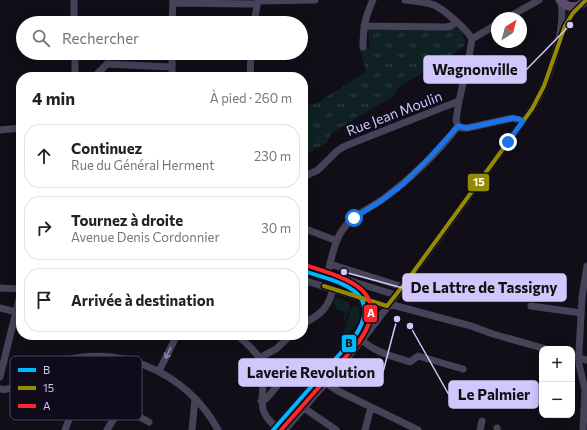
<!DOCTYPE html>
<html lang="fr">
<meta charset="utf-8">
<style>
:root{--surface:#fff;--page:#f2f2f2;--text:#222;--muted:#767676;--line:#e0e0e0}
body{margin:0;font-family:Commissioner,sans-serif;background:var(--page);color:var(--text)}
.controls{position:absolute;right:12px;bottom:12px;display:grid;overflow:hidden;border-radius:8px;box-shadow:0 2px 10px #0003}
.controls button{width:36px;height:36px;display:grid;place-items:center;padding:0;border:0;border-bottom:1px solid var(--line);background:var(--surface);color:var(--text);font:20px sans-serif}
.compass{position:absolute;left:491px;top:12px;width:36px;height:36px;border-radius:50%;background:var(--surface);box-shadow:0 2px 10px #0003;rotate:36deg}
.stop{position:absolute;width:12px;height:12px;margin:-9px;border:3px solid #1a73e8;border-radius:50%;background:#fff}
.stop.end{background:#1a73e8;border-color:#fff;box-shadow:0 1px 4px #0008}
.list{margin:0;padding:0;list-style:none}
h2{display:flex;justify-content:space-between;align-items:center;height:52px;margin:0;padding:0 16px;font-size:17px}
h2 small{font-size:13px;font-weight:400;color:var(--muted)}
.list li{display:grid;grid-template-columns:26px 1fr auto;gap:12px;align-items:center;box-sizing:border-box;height:64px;margin:0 8px 8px;padding:0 8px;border:1px solid var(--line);border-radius:16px}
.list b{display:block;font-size:15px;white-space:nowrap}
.list p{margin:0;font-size:13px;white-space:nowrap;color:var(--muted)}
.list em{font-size:13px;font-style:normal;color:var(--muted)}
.icon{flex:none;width:22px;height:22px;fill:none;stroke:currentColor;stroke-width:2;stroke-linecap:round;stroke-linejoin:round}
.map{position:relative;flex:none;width:587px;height:430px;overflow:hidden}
.search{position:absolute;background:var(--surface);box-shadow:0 2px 10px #0003;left:16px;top:16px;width:292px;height:44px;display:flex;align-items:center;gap:10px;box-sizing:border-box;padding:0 14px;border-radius:22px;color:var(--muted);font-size:15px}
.panel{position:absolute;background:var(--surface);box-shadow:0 2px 10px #0003;left:16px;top:72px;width:292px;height:268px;border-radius:16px}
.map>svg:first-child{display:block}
.grass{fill:#0f2123}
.park{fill:url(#park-tufts)}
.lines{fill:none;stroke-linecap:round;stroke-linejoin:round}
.minor{stroke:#464359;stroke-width:7}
.major{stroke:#5b4c6a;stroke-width:9}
.bus-1-casing{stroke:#0f0b1b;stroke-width:7}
.bus-2-casing{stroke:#0f0b1b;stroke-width:7}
.bus-3-casing{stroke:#0f0b1b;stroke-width:7}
.bus-1{stroke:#00b8ff;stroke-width:4}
.bus-2{stroke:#938b00;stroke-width:4}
.bus-3{stroke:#fe2626;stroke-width:4}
.oneway{stroke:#8c85ab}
.route{stroke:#1a73e8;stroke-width:5}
.labels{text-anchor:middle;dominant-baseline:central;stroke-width:3;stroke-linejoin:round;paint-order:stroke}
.street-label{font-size:14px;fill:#d2c7fd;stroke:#0f0b1b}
.key{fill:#0f0b1b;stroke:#4a435f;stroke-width:1}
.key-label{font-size:11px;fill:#d2c7fd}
.leader{fill:none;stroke:#d2c7fd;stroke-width:1.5}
.callout-dot{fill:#d2c7fd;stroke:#0f0b1b;stroke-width:1.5}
.callout{fill:#d2c7fd;stroke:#d2c7fd;stroke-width:1.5}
.callout-label{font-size:15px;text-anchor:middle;font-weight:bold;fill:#111}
.line-badge{stroke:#0f0b1b;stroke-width:1.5}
.badge-label{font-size:11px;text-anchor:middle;font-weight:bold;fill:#fff}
.pale-badge-label{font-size:11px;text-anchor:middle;font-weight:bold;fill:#111}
</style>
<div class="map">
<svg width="587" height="430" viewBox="0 0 587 430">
<defs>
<pattern id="park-tufts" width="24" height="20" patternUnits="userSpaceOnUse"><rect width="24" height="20" fill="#0f2123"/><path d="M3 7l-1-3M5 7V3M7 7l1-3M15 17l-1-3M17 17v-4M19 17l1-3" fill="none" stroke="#314044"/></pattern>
</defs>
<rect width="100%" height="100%" fill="#110e18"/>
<!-- grass -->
<path class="grass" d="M335,297C354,302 352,305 345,321H343L345,312L335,309L336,305L333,303Z
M354,306L359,307C360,314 359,319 356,325L325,364H324L340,345L351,309Z"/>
<!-- park -->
<path class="park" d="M457,28C464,33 465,37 465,45L458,51L398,88L392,97L333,132L327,142L307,154L303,148V105L315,104L366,72L360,48L370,47L368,30Z"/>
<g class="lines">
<!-- minor -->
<path class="minor" d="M405,0C414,1 425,2 434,5C443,9 467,29 472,39
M258,1L315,0
M173,3L257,4
M507,18L539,0
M74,23V0
M172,23L173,0
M254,23L258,0
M364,26L446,27L451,26L456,22
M563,32L570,17L578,6
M472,39L497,24
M363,47C363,28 365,17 373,0
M75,53V77
M172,53V77
M94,77L107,64L172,67
M250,77L251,53
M458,126L462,128H467L513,118L523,121
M458,126L456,120L459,101
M0,130L21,128
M303,177L318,170L337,151L345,146L459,101L469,57L472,39
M303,228L337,241
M330,264L403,287
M303,266L396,295
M327,274C332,259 334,240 344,228C353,214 370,209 383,199C408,181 440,151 458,126
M303,280L387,306
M0,288L21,289
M389,304L471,326L493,334L546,349
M531,306L581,313
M0,308L16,312
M303,324C321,314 328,309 333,289
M237,335C245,342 256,351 260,360C263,365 263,371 263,376C264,403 255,409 278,429
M362,340C376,353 392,356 410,362L418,356L463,369
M572,356L587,360
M259,358L276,349L291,335
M159,371L177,335
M0,377L21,291
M326,383L338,391L418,430
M0,389C13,392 22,380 32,374C38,371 45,368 51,365C114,340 187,371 218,430
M261,401L266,399L277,386L263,375
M304,408L336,430
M65,430L74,406L81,391L90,380L103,369L112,357
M107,430L118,412L123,408L149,422
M192,430L195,399
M273,430C292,408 311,387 330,365C341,352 358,338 363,321C367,311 364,301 357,293C346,281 318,276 303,271
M285,430C313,397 342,365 369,331C425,259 478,183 532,109C548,83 566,32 561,2
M365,430L371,407
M480,430L482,421
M497,430V428
M583,430L585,390L579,364V352L582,297L587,266"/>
<!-- major -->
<path class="major" d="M560,0C568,9 578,9 586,0"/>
<!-- bus-1 casing -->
<g class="bus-1-casing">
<path id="bus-1" d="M273,430L353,339C387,291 339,282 303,271"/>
</g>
<!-- bus-2 casing -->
<g class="bus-2-casing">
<path id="bus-2" d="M324,286L387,306
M387,306L409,278L532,109L544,86L565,26L573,13L586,0"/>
</g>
<!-- bus-3 casing -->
<g class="bus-3-casing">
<path id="bus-3" d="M281,430L358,343C396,290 345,278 305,265"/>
</g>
<!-- bus-1 -->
<use href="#bus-1" class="bus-1"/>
<!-- bus-2 -->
<use href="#bus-2" class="bus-2"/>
<!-- bus-3 -->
<use href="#bus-3" class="bus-3"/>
</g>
<!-- one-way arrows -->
<defs><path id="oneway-shaft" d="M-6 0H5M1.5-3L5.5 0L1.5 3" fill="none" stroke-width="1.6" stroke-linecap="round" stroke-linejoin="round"/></defs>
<use class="oneway" href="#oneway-shaft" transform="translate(168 353) rotate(116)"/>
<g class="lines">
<!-- route -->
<path class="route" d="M354,218L382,200L403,184L430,157L458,126L467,128L513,118L519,119L523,121L508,142"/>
</g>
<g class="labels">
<!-- street labels -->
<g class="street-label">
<text transform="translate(394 113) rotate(-21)">Rue Jean Moulin</text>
</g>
</g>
<!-- legend -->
<rect x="10" y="356" width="132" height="64" rx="6" class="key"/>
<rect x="18" y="368" width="18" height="4" fill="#00b8ff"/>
<rect x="18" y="386" width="18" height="4" fill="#938b00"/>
<rect x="18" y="404" width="18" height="4" fill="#fe2626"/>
<g class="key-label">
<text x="43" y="374">B</text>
<text x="43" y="392">15</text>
<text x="43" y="410">A</text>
</g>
<!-- callouts -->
<path class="leader" d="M570 25L526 70M344 272L403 288M397 319L383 372M410 326L449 395"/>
<g class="callout-dot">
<circle cx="570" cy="25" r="4"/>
<circle cx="344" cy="272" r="4"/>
<circle cx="397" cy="319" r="4"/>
<circle cx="410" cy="326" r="4"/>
</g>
<g class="callout">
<rect x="424" y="56" width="102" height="27" rx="4"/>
<rect x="403" y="274" width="163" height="27" rx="4"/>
<rect x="239" y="359" width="144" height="27" rx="4"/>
<rect x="449" y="381" width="89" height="27" rx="4"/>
</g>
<g class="callout-label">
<text x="475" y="75">Wagnonville</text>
<text x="484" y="293">De Lattre de Tassigny</text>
<text x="311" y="378">Laverie Revolution</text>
<text x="494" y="400">Le Palmier</text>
</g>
<g class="line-badge">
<rect x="467" y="173" width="23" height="19" rx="4" fill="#938b00"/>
<rect x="363" y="304" width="15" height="19" rx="4" fill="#fe2626"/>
<rect x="341" y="334" width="16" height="19" rx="4" fill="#00b8ff"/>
</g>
<g class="badge-label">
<text x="479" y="186">15</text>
<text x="371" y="317">A</text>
</g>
<g class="pale-badge-label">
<text x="349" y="347">B</text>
</g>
</svg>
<div class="controls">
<button>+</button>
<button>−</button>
</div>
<svg class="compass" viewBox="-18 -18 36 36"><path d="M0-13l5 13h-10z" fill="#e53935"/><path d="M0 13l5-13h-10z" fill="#767676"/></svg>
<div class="stop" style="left:354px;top:218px"></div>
<div class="stop end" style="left:508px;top:142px"></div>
<div class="search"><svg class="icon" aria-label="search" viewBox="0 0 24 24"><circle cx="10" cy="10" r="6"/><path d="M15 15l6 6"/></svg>Rechercher</div>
<section class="panel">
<h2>4 min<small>À pied · 260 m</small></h2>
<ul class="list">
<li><svg class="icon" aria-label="ahead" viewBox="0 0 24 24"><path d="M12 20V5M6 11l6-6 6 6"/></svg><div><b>Continuez</b><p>Rue du Général Herment</p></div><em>230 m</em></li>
<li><svg class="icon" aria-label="right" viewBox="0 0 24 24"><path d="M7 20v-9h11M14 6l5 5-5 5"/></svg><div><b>Tournez à droite</b><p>Avenue Denis Cordonnier</p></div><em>30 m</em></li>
<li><svg class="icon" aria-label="arrive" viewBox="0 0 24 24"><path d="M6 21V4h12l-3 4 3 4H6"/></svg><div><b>Arrivée à destination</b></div></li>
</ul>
</section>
</div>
